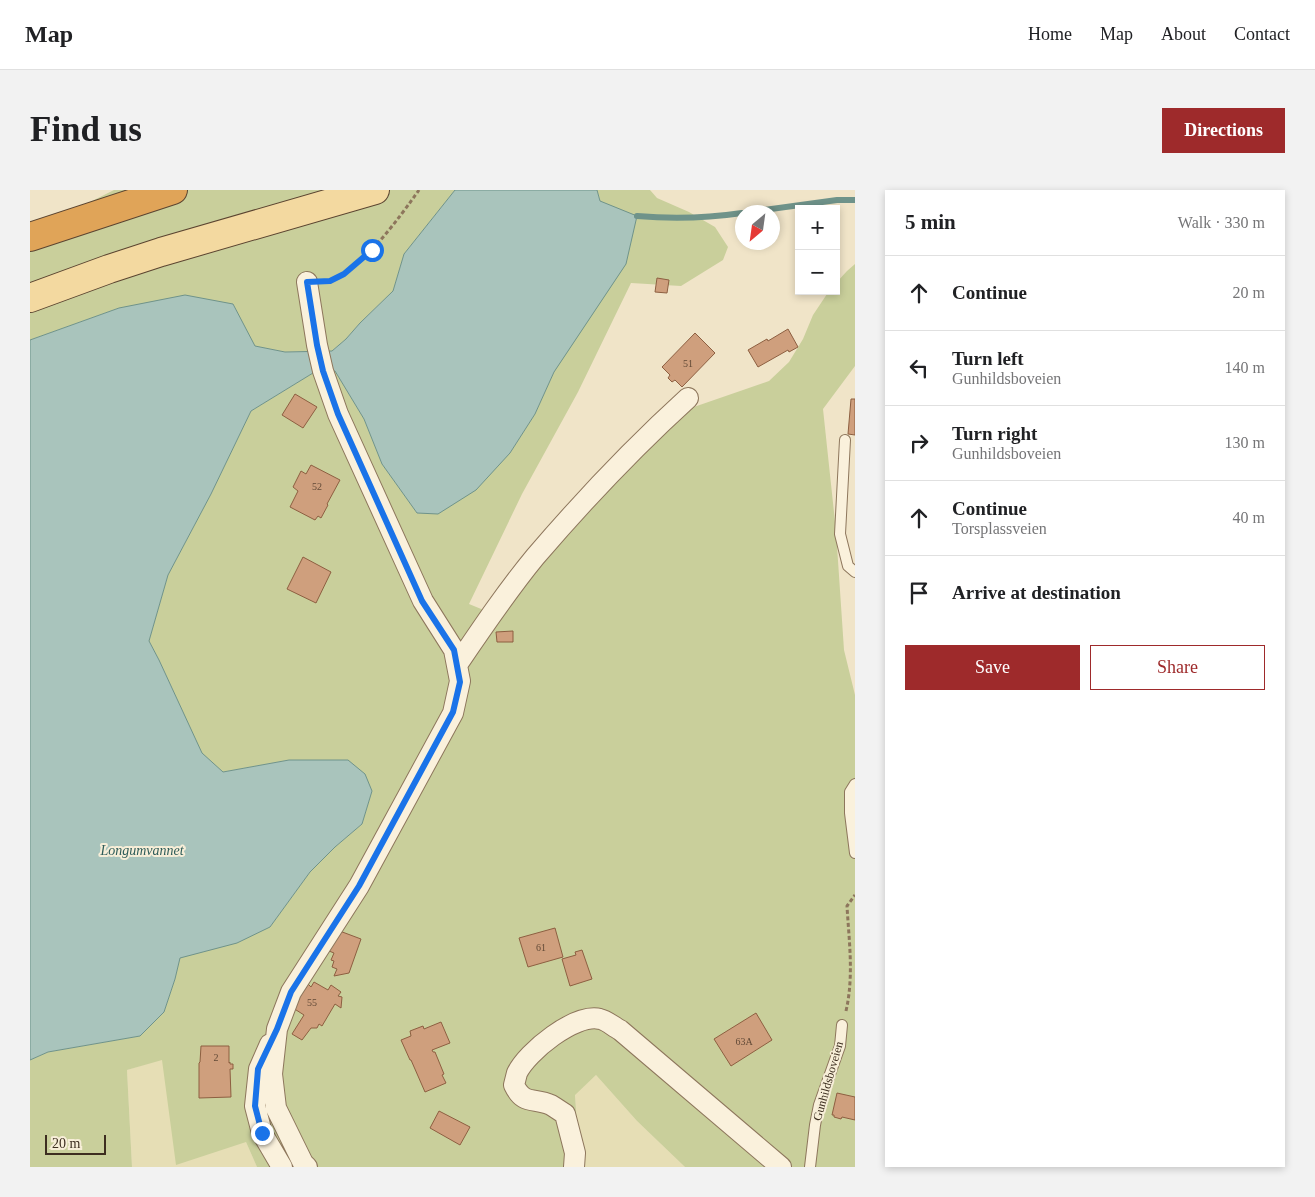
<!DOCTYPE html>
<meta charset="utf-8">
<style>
:root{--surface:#fff;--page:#f2f2f2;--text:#202124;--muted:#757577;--line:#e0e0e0;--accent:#9e2a2b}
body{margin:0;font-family:"Times New Roman",serif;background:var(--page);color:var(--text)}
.controls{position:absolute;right:15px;top:15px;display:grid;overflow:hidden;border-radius:0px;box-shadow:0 2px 8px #0003}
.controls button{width:45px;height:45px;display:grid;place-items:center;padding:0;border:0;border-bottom:1px solid var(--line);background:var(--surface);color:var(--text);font:25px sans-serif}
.compass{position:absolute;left:705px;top:15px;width:45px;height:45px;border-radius:50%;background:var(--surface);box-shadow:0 2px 8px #0003;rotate:209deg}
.scale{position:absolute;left:15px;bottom:12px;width:61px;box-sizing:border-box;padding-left:5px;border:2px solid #3d2e20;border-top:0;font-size:14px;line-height:18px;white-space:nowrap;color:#3d2e20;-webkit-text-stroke:4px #f7eed8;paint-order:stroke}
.stop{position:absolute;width:15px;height:15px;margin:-11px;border:4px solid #1a73e8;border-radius:50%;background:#fff}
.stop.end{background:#1a73e8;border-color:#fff;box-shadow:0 1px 5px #0008}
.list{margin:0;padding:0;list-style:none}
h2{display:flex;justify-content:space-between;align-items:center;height:65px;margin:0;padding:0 20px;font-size:21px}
h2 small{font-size:16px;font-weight:400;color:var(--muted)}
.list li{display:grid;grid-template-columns:32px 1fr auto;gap:15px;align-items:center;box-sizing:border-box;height:75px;padding:0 20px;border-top:1px solid var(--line)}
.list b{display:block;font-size:19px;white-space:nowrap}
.list p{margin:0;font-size:16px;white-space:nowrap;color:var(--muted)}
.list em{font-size:16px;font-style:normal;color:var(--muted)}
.actions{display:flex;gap:10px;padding:15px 20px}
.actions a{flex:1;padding:11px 0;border:1px solid var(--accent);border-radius:0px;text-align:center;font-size:18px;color:var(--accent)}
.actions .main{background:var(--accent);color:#fff}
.icon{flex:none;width:28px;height:28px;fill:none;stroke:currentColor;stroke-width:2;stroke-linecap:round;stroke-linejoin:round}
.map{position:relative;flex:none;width:825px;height:977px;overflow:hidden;border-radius:0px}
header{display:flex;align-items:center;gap:30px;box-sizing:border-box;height:70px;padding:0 25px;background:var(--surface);border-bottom:1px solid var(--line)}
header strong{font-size:24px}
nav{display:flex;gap:28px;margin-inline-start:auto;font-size:18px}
.intro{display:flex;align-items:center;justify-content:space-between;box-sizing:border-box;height:120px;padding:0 30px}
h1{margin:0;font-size:35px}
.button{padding:12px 22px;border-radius:0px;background:var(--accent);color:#fff;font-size:18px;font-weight:700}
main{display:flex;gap:30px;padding:0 30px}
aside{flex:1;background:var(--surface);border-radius:0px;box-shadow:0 2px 8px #0003}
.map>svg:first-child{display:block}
.farmland{fill:#e6deb5}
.green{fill:#c9cf9b}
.water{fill:#a9c4bc;stroke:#6f938a}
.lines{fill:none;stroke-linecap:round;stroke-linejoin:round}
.stream{stroke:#6f938a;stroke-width:6}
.building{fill:#cf9f7d;stroke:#8d5f41}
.lane-casing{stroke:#8d765c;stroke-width:12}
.street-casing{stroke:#8d765c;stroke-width:22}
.primary-casing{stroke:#5b4430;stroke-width:30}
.highway-casing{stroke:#5b4430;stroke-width:30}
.path{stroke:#8d765c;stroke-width:3;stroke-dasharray:4 2.5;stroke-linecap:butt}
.lane{stroke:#faf1dc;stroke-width:10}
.street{stroke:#faf1dc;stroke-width:20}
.primary{stroke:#f3d9a0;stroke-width:28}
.highway{stroke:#e0a458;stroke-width:28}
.route{stroke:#1a73e8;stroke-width:6}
.labels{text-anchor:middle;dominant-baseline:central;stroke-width:4;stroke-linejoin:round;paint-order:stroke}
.number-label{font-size:10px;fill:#624a37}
.street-label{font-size:12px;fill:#3d2e20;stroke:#f7eed8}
.water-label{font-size:14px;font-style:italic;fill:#2f5d5a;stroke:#f7eed8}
</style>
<header>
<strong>Map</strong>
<nav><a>Home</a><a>Map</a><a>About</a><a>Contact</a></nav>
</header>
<div class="intro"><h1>Find us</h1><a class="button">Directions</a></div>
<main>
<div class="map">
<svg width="825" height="977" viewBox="0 0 825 977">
<rect width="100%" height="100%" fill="#f0e4c8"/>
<!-- farmland -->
<path class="farmland" d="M132,869L216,952L227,977H102L97,880Z
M566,885L607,931L655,977H550L545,904Z"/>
<!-- green -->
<path class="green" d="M84,0H425L374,64L363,101L330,133L316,149L302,161L255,162L224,156L203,114L89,118L0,150V42Z
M567,0H620L627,8L659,22L685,37L698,57L693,70L651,96L601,93L548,202L492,304L439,414L461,423L534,325L661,218L739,191L759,172L773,149L783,125L799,101H806V93L817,81L825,74V176L793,219L806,341L814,460L825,505V977H655L607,931L566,885L545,905L550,977H227L216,952L146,975L132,870L97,880L102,977H0V870L18,862L110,846L134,822L145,789L150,767L171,762L240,737L280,682L305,657L332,634L342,601L259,570L193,582L172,564L129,470L119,451L138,385L181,304L221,221L283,183L305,181L334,229L352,274L387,323L480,263L505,224L524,182L570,11Z"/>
<!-- water -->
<path class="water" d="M425,0H567L570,11L607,26L596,74L524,182L505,224L480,263L446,300L408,324L387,323L352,274L334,229L305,181L283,183L221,221L181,304L138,385L119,451L129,470L172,563L193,582L259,570H318L335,584L342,601L332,634L305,657L280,682L240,737L207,753L150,768L145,789L134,822L110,846L18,862L0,870V150L89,118L155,105L203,114L225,156L255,162L302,161L316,149L330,133L363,101L374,64Z"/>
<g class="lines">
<!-- stream -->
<path class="stream" d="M720,22L807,10H825
M607,26C641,29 678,28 712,23"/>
</g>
<!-- building -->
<path class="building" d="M627,88L639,90L637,103L625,102Z
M758,139L768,157L759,162L758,160L728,177L718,160L737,149L738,151Z
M665,143L685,163L652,197L645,190L642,192L638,188L640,185L632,177Z
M265,204L287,217L273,238L252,225Z
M821,209H825V245L818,244Z
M281,275L310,290L297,314L298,315L291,328L288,326L285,330L260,317L268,301L263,297L271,281L276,284Z
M273,367L301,382L286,413L257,399Z
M483,441V452H467L466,442Z
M525,738L533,767L498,777L489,748Z
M307,740L331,749L319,783L304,786L307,779L302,777L304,771L301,770L304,763L299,761Z
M552,760L562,789L540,796L532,769L546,765L545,762Z
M284,792L298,800L301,795L311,802L308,806L312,807L311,818L305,814L292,836L289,834L287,838H281L272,850L262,844L274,825L263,818L278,794L281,797Z
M726,823L742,850L701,876L684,849Z
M411,832L420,853L402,860L403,862H405L414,884L412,885L416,893L395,902L381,870H380L371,850L381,846L380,841L393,836L394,839Z
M171,856H199V873L200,872V874H203V879H200L201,907L169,908V873L170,872Z
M807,903L825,907V930L812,927L811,929L804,927V925H802Z
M409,921L440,937L430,955L400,938Z"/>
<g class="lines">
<!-- lane casing -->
<g class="lane-casing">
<path id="lane" d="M815,250L810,344L818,376L825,382
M825,594L820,602V623L825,663
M780,977L785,935L789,915L810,856L812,835"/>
</g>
<!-- street casing -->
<g class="street-casing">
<path id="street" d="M427,475C452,438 477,401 505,367C553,311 603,258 658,208
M240,854L229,879L225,916L232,943L252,977
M277,977L273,973L246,918L242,884L247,839L261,802L329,696L423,523L430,491L424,460L393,411L308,224L293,181L287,155L277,92
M544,977L545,963L535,924C530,921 526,918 521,915C504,907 494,916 484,895C485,891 486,887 487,883C497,862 545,823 570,829C576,830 584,837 590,840L751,977"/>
</g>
<!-- primary casing -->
<g class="primary-casing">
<path id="primary" d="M0,108L79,79L131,62L345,0"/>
</g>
<!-- highway casing -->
<g class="highway-casing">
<path id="highway" d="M0,47L143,0"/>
</g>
<!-- path -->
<path class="path" d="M295,91C325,90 372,24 389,0
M816,821C824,786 819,751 817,716L825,705"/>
<!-- lane -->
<use href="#lane" class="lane"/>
<!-- street -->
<use href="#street" class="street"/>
<!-- primary -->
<use href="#primary" class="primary"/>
<!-- highway -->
<use href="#highway" class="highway"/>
</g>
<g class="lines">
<!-- route -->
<path class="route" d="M232,943L225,916L228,879L247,839L261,802L329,696L423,522L430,492L424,460L392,411L308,224L293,181L287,155L277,92L300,91L314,84L342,60"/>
</g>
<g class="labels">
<!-- number labels -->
<g class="number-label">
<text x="658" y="173">51</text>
<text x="287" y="296">52</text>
<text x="511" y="757">61</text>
<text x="282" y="812">55</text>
<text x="714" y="851">63A</text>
<text x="186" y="867">2</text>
</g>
<!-- street labels -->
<g class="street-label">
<text transform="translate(798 891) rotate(-74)">Gunhildsboveien</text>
</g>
<!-- water labels -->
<g class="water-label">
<text x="112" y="660">Longumvannet</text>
</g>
</g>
</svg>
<div class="controls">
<button>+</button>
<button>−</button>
</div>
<svg class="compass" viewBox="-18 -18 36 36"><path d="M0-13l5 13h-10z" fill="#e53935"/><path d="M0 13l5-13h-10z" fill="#757577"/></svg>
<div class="scale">20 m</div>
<div class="stop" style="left:342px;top:60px"></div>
<div class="stop end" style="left:232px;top:943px"></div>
</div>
<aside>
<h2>5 min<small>Walk · 330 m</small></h2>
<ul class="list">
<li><svg class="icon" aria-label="ahead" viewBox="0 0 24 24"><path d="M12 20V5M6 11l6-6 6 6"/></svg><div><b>Continue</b></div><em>20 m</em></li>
<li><svg class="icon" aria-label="left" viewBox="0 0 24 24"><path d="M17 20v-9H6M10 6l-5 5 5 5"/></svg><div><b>Turn left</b><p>Gunhildsboveien</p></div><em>140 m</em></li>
<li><svg class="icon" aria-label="right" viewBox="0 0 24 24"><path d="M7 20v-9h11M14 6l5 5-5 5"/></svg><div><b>Turn right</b><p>Gunhildsboveien</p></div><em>130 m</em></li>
<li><svg class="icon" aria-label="ahead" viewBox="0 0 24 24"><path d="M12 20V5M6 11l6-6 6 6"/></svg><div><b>Continue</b><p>Torsplassveien</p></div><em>40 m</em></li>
<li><svg class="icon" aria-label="arrive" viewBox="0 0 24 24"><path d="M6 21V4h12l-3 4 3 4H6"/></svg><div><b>Arrive at destination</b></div></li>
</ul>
<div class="actions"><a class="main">Save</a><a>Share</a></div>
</aside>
</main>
